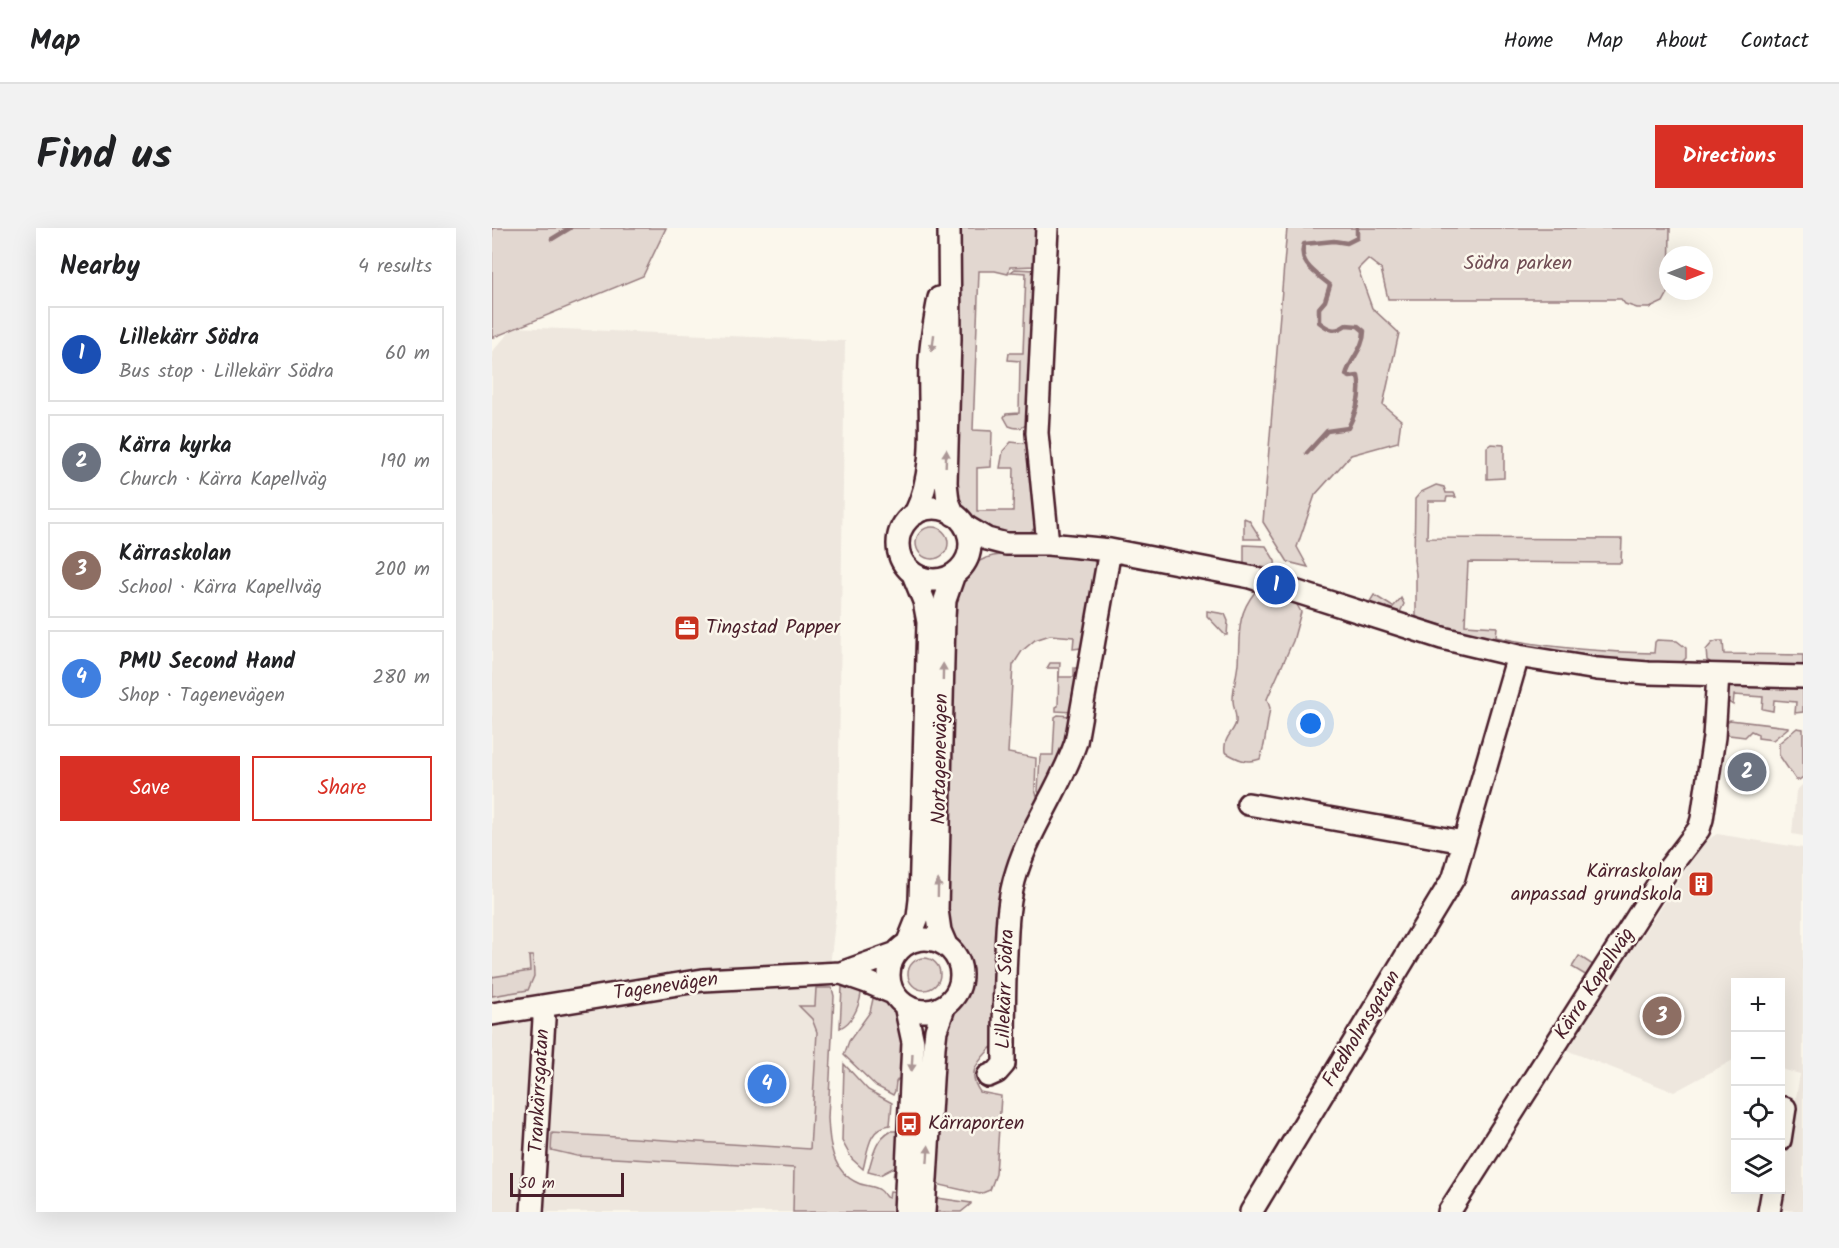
<!DOCTYPE html>
<meta charset="utf-8">
<style>
:root{--surface:#fff;--page:#f2f2f2;--text:#202124;--muted:#757577;--line:#e0e0e0;--accent:#d93025}
body{margin:0;font-family:Kalam,sans-serif;background:var(--page);color:var(--text)}
.controls{position:absolute;right:18px;bottom:18px;display:grid;overflow:hidden;border-radius:0px;box-shadow:0 6px 24px #0002}
.controls button{width:54px;height:54px;display:grid;place-items:center;padding:0;border:0;border-bottom:2px solid var(--line);background:var(--surface);color:var(--text);font:30px sans-serif}
.compass{position:absolute;left:1167px;top:18px;width:54px;height:54px;border-radius:50%;background:var(--surface);box-shadow:0 6px 24px #0002;rotate:90deg}
.scale{position:absolute;left:18px;bottom:15px;width:114px;box-sizing:border-box;padding-left:6px;border:3px solid #4a1f2b;border-top:0;font-size:16px;line-height:21px;white-space:nowrap;color:#4a1f2b;-webkit-text-stroke:4px #fbf7ec;paint-order:stroke}
.you{position:absolute;left:819px;top:496px;width:21px;height:21px;margin:-15px;border:4px solid #fff;border-radius:50%;background:#1a73e8;box-shadow:0 0 0 9px #1a73e833}
.badge{display:grid;place-items:center;width:39px;height:39px;border-radius:50%;background:var(--accent);color:#fff;font-size:20px;font-weight:700}
.pin{position:absolute;translate:-50% -50%;border:3px solid #fff;box-shadow:0 2px 6px #0006}
.list{margin:0;padding:0;list-style:none}
h2{display:flex;justify-content:space-between;align-items:center;height:78px;margin:0;padding:0 24px;font-size:26px}
h2 small{font-size:20px;font-weight:400;color:var(--muted)}
.list li{display:grid;grid-template-columns:39px 1fr auto;gap:18px;align-items:center;box-sizing:border-box;height:96px;margin:0 12px 12px;padding:0 12px;border:2px solid var(--line);border-radius:0px}
.list b{display:block;font-size:22px;white-space:nowrap}
.list p{margin:0;font-size:20px;white-space:nowrap;color:var(--muted)}
.list em{font-size:20px;font-style:normal;color:var(--muted)}
.actions{display:flex;gap:12px;padding:18px 24px}
.actions a{flex:1;padding:14px 0;border:2px solid var(--accent);border-radius:0px;text-align:center;font-size:21px;color:var(--accent)}
.actions .main{background:var(--accent);color:#fff}
.icon{flex:none;width:33px;height:33px;fill:none;stroke:currentColor;stroke-width:2;stroke-linecap:round;stroke-linejoin:round}
.map{position:relative;flex:none;width:1311px;height:984px;overflow:hidden;border-radius:0px}
header{display:flex;align-items:center;gap:36px;box-sizing:border-box;height:84px;padding:0 30px;background:var(--surface);border-bottom:2px solid var(--line)}
header strong{font-size:28px}
nav{display:flex;gap:33px;margin-inline-start:auto;font-size:21px}
.intro{display:flex;align-items:center;justify-content:space-between;box-sizing:border-box;height:144px;padding:0 36px}
h1{margin:0;font-size:42px}
.button{padding:15px 27px;border-radius:0px;background:var(--accent);color:#fff;font-size:21px;font-weight:700}
main{display:flex;gap:36px;padding:0 36px}
aside{flex:1;background:var(--surface);border-radius:0px;box-shadow:0 6px 24px #0002}
.map>svg:first-child{display:block}
.built{fill:#eee7de}
.green{fill:#e2d7d0;stroke:#967b7e;stroke-width:1.5}
.lines{fill:none;stroke-linecap:round;stroke-linejoin:round}
.stream{stroke:#907477;stroke-width:4.5}
.minor-casing{stroke:#4a1f2b;stroke-width:26}
.minor{stroke:#fbf7ec;stroke-width:21}
.oneway{fill:#ab9695}
.labels{text-anchor:middle;dominant-baseline:central;stroke-width:5;stroke-linejoin:round;paint-order:stroke}
.park-label{font-size:20px;fill:#704d54;stroke:#fbf7ec}
.poi-label{font-size:20px;fill:#4a1f2b;stroke:#fbf7ec;text-anchor:start}
.street-label{font-size:20px;fill:#4a1f2b;stroke:#fbf7ec}
</style>
<header>
<strong>Map</strong>
<nav><a>Home</a><a>Map</a><a>About</a><a>Contact</a></nav>
</header>
<div class="intro"><h1>Find us</h1><a class="button">Directions</a></div>
<main>
<aside>
<h2>Nearby<small>4 results</small></h2>
<ul class="list">
<li><span class="badge" style="background:#1a4fb4">1</span><div><b>Lillekärr Södra</b><p>Bus stop · Lillekärr Södra</p></div><em>60 m</em></li>
<li><span class="badge" style="background:#6b7280">2</span><div><b>Kärra kyrka</b><p>Church · Kärra Kapellväg</p></div><em>190 m</em></li>
<li><span class="badge" style="background:#8d6e63">3</span><div><b>Kärraskolan</b><p>School · Kärra Kapellväg</p></div><em>200 m</em></li>
<li><span class="badge" style="background:#3f7fe0">4</span><div><b>PMU Second Hand</b><p>Shop · Tagenevägen</p></div><em>280 m</em></li>
</ul>
<div class="actions"><a class="main">Save</a><a>Share</a></div>
</aside>
<div class="map">
<svg width="1311" height="984" viewBox="0 0 1311 984">
<rect width="100%" height="100%" fill="#fbf7ec"/>
<filter id="ink" filterUnits="userSpaceOnUse"><feTurbulence type="fractalNoise" baseFrequency=".0167" numOctaves="2"/><feDisplacementMap in="SourceGraphic" scale="12" xChannelSelector="R" yChannelSelector="G"/><feConvolveMatrix kernelMatrix="1 2 1 2 8 2 1 2 1" color-interpolation-filters="sRGB"/></filter>
<g filter="url(#ink)">
<!-- built -->
<path class="built" d="M22,99L353,113L345,675L334,774L320,984H0V124Z
M1311,556V608L1300,606L1304,563Z
M1225,606L1311,620V984L1285,981L1308,846L1289,841L1288,754H1244L1243,831L1182,864L1074,822L1212,614Z"/>
<!-- green -->
<path class="green" d="M0,0H174L151,48L0,110Z
M469,0H545L543,38L518,39L516,46L503,43H487L481,202L500,203L499,239L485,240V283H521L522,240H508L511,223L519,214L538,216L546,297L536,306L507,307L476,290L465,277L462,179Z
M795,0H1178L1177,63L1171,74L1158,80H1145L1133,76L1129,71H896L889,41L876,31L866,41L880,80L907,105L891,177L909,192L906,214L859,227L823,267L805,319L816,339L796,334L771,294Z
M523,41L543,42L539,193C531,200 527,202 517,198L512,189L514,186L527,185L528,133L516,132L517,125H531L534,45L519,44Z
M999,216L1012,217V250L995,251V219Z
M944,257L952,259L954,265H962L964,269H955L954,273H936L935,310L1130,311L1129,335L976,334L973,397L1005,399L1004,409C1056,420 1109,424 1162,425L1163,414L1165,412L1185,413L1194,420V430L1190,434L1178,435L1121,431L1032,418L974,405L924,389V346L922,332L923,271L929,264Z
M752,290L757,292L769,311H752Z
M424 315a16 16 0 1 1 32 0a16 16 0 1 1-32 0Z
M752,317L774,318L783,333L784,341L752,337Z
M533,324L600,329L605,338L589,420L581,421L582,409L558,407L543,412L530,423L521,437L516,525L544,530L543,562L546,571L503,815C490,831 472,842 488,864L509,868L504,946L498,962L488,966L444,956L450,807L461,778L472,763L475,748L473,732L461,712L455,691L457,429L465,353L479,337L494,330L501,328Z
M763,364L782,367L804,375L809,384L801,413L775,471L778,480L772,517L768,531C754,536 745,531 733,524C731,508 742,505 744,494C745,488 741,478 741,472C741,459 745,447 746,435C748,406 744,388 763,364Z
M882,367L901,379L909,370L912,376L908,384H903L877,375Z
M715,383L733,386L736,393L735,407H733L715,388Z
M1225,413H1231L1232,426L1311,427V437L1221,436L1215,432L1214,422L1220,415Z
M558,435H568L567,449H582V440H586L580,484L564,483V479L566,478L567,440H555Z
M1311,457V484L1303,485L1304,474L1282,472L1281,483L1270,481L1271,469L1242,467L1241,477L1233,472L1235,459L1240,458Z
M566,487L579,488L571,526L549,568L546,563L548,529L549,527H561L563,489Z
M1238,492L1296,499V500L1281,512L1266,510V506L1259,503L1253,509L1229,506V498Z
M1305,500L1311,501V549L1307,552H1304L1287,527V515Z
M37,728H41L42,748L36,762L0,768V749L38,743Z
M1087,728L1101,737L1095,748L1080,739Z
M416 746a16 16 0 1 1 32 0a16 16 0 1 1-32 0Z
M350,759L368,763L369,766C367,779 360,795 348,800Z
M324,760H340L342,768L336,890C337,915 340,944 366,955C372,958 383,958 388,962C391,964 392,967 394,969L397,970L398,963L406,964L405,984H301L302,940L85,928L59,922L60,905L318,921L325,804L320,791L307,778H323Z
M383,762C421,788 411,810 410,851H406L404,854L403,863L401,867L384,858L352,827L357,813L378,784Z
M352,836L376,862L400,875L398,897C376,900 376,923 371,941L360,931L350,913Z
M398,903H408L405,950L401,949L403,939L388,947L376,944C381,928 383,912 398,903Z
M445,970L479,975V976L469,984H443V971Z"/>
<g class="lines">
<!-- stream -->
<path class="stream" d="M60,11L78,0
M815,225L835,203L856,200C864,185 870,166 866,148L858,149L854,147C858,131 872,121 872,103L866,98L854,97C843,105 837,102 827,94V80L833,73L838,57C825,46 805,35 812,16L842,13L855,15L865,10V0"/>
<!-- minor casing -->
<g class="minor-casing">
<path id="minor" d="M457,0L458,111L454,255L456,273L462,287
M555,0L545,205L556,316
M406 316a36 36 0 1 1 72 0a36 36 0 1 1-72 0Z
M423,286C446,240 436,184 438,134C439,113 443,91 447,70
M473,298L495,311L514,316H556L618,322L758,349L950,410L1026,428L1105,441L1156,445L1311,449
M756,576L972,614
M397 747a36 36 0 1 1 72 0a36 36 0 1 1-72 0Z
M416,714L426,689L428,672L436,394L432,373L421,346
M454,717L448,703L445,682L452,390L453,372L462,346
M349,745L375,754L401,765
M413,777L421,814L413,984
M0,786L211,752L349,745L402,726
M496,848L505,844L512,836C512,799 512,762 514,725C515,697 516,670 525,643C539,598 569,559 584,514L618,322
M1288,912L1293,880
M40,984L52,791L50,778
M432,984L442,819L444,802L453,777
M759,984L962,649L1026,428
M957,984L1174,644L1207,601L1210,591L1222,509L1226,447
M1277,984L1281,962"/>
</g>
<!-- minor -->
<use href="#minor" class="minor"/>
</g>
<!-- one-way arrows -->
<defs><path id="oneway-solid" d="M-6-.8H1V-3.2L6.5 0L1 3.2V.8H-6Z" transform="scale(1.5)"/></defs>
<g class="oneway">
<use href="#oneway-solid" transform="translate(441 115) rotate(97)"/>
<use href="#oneway-solid" transform="translate(454 230) rotate(-88)"/>
<use href="#oneway-solid" transform="translate(451 444) rotate(-89)"/>
<use href="#oneway-solid" transform="translate(446 660) rotate(-89)"/>
<use href="#oneway-solid" transform="translate(420 835) rotate(93)"/>
<use href="#oneway-solid" transform="translate(436 926) rotate(-86)"/>
</g>
</g>
<!-- icons -->
<defs>
<g id="office-square" transform="scale(1.35)"><rect x="-9" y="-9" width="18" height="18" rx="4" fill="#c8321e" stroke="#fbf7ec"/><path d="M-6-3h4V-5.5h4V-3h4V5H-6ZM-1-4.5V-3h2v-1.5ZM-6 0V1H6V0Z" fill="#fff"/></g>
<g id="building-square" transform="scale(1.35)"><rect x="-9" y="-9" width="18" height="18" rx="4" fill="#c8321e" stroke="#fbf7ec"/><path d="M-4-6H4V6H1V3H-1V6H-4ZM-2.5-4.3h1.7v1.8h-1.7ZM.8-4.3h1.7v1.8H.8ZM-2.5-1h1.7V.8h-1.7ZM.8-1h1.7V.8H.8Z" fill="#fff"/></g>
<g id="bus-square" transform="scale(1.35)"><rect x="-9" y="-9" width="18" height="18" rx="4" fill="#c8321e" stroke="#fbf7ec"/><path d="M-5-6H5V4H4V6H2V4H-2V6H-4V4H-5ZM-3.5-4V0h7V-4ZM-3.5 1.2v1.5H-2V1.2ZM2 1.2v1.5H3.5V1.2Z" fill="#fff"/></g>
</defs>
<g fill-rule="evenodd">
<use href="#office-square" x="195" y="400"/>
<use href="#building-square" x="1209" y="656"/>
<use href="#bus-square" x="417" y="896"/>
</g>
<g class="labels">
<!-- park labels -->
<g class="park-label">
<text x="1026" y="36">Södra parken</text>
</g>
<!-- poi labels -->
<g class="poi-label">
<text x="214" y="400">Tingstad Papper</text>
<text x="1190" y="644" text-anchor="end">Kärraskolan<tspan x="1190" dy="23">anpassad grundskola</tspan></text>
<text x="436" y="896">Kärraporten</text>
</g>
<!-- street labels -->
<g class="street-label">
<text transform="translate(449 531) rotate(-89)">Nortagenevägen</text>
<text transform="translate(1103 756) rotate(-57)">Kärra Kapellväg</text>
<text transform="translate(174 759) rotate(-8)">Tagenevägen</text>
<text transform="translate(514 761) rotate(-88)">Lillekärr Södra</text>
<text transform="translate(870 801) rotate(-59)">Fredholmsgatan</text>
<text transform="translate(48 863) rotate(-87)">Trankärrsgatan</text>
</g>
</g>
</svg>
<div class="controls">
<button>+</button>
<button>−</button>
<button><svg class="icon" aria-label="locate" viewBox="0 0 24 24"><circle cx="12" cy="12" r="6"/><path d="M12 2v4M12 18v4M2 12h4M18 12h4"/></svg></button>
<button><svg class="icon" aria-label="layers" viewBox="0 0 24 24"><path d="M12 4l9 5-9 5-9-5zM3 14l9 5 9-5"/></svg></button>
</div>
<svg class="compass" viewBox="-18 -18 36 36"><path d="M0-13l5 13h-10z" fill="#e53935"/><path d="M0 13l5-13h-10z" fill="#757577"/></svg>
<div class="scale">50 m</div>
<div class="you"></div>
<div class="pin badge" style="left:784px;top:357px;background:#1a4fb4">1</div>
<div class="pin badge" style="left:1255px;top:544px;background:#6b7280">2</div>
<div class="pin badge" style="left:1170px;top:788px;background:#8d6e63">3</div>
<div class="pin badge" style="left:275px;top:856px;background:#3f7fe0">4</div>
</div>
</main>
